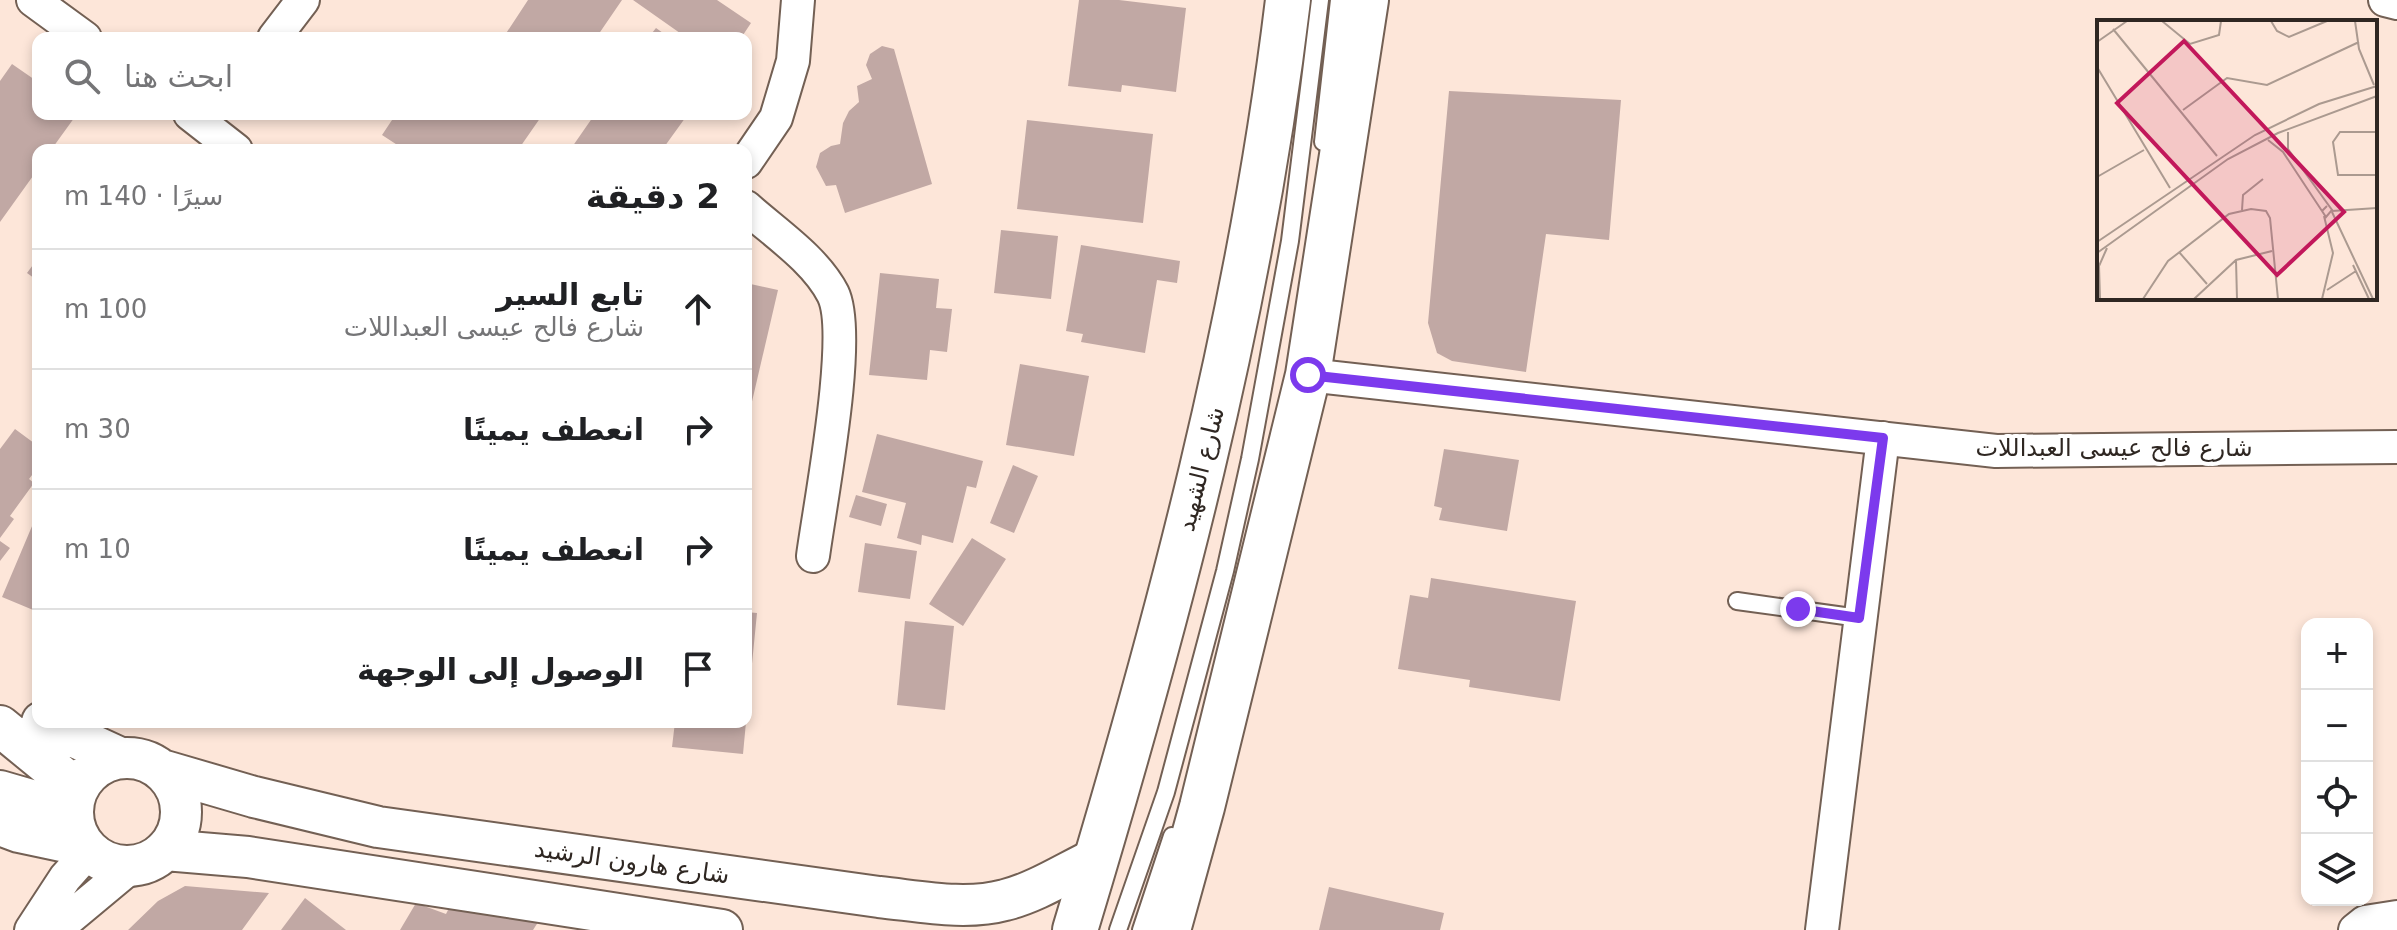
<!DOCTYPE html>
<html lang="ar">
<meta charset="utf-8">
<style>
:root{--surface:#fff;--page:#f2f2f2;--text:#202124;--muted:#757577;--line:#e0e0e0}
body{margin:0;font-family:"DejaVu Sans","Noto Sans Arabic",sans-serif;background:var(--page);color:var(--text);direction:rtl}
.controls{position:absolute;right:24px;bottom:24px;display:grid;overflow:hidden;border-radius:16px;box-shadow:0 4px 12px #0003}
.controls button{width:72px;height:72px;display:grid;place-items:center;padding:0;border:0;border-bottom:2px solid var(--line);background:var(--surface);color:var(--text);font:40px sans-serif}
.stop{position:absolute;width:24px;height:24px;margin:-18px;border:6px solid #7c3aed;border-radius:50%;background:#fff}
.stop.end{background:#7c3aed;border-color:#fff;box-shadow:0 2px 8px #0008}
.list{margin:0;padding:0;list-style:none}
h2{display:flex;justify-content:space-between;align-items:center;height:104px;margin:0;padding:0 32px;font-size:34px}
h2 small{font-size:26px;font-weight:400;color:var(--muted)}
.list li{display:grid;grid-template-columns:52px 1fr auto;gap:24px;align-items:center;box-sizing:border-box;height:120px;padding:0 32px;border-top:2px solid var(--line)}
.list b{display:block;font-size:30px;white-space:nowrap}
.list p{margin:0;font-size:26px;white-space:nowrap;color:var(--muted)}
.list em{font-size:26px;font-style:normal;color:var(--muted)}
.icon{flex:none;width:44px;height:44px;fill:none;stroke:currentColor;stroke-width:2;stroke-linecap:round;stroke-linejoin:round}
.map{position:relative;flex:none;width:2397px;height:930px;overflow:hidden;direction:ltr}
.search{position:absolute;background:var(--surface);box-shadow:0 4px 12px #0003;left:32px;top:32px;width:720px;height:88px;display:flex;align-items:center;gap:20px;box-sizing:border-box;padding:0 28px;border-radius:16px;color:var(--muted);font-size:30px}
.panel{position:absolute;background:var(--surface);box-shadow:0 4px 12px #0003;left:32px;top:144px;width:720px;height:584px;border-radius:16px;direction:rtl}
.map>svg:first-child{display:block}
.building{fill:#c1a8a4}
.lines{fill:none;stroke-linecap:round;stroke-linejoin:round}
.service-casing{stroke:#736054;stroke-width:20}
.minor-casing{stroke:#736054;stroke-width:36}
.tertiary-casing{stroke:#736054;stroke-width:44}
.trunk-casing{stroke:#736054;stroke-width:48}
.service{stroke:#fff;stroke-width:16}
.minor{stroke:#fff;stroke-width:32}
.tertiary{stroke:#fff;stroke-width:40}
.trunk{stroke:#fff;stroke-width:44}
.route{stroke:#7c3aed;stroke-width:10}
.labels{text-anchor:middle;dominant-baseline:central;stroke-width:8;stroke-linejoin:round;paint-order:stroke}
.street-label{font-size:24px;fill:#2f2722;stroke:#fff}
.inset-road{fill:none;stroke:#ab9a90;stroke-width:2}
.view{fill:#c2185b;fill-opacity:0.15;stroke:#c2185b;stroke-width:4}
.inset-edge{fill:none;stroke:#2f2722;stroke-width:4}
</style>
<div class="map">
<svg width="2397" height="930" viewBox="0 0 2397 930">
<rect width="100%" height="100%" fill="#fde6d9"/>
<!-- building -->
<path class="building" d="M528,0H622L596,38H503Z
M633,0H717L751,23L741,38H687Z
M1079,0H1119L1186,8L1176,92L1122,85L1121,92L1068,86Z
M656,28L670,38H648Z
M882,46L894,49L932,184L845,213L836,185L826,186L816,167L820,153L831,146L840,144L843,123L849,111L859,102L857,86L872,79L866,65L870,54Z
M12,64L38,82V114H77L51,150H38V169L0,222V81Z
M1449,91L1621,100L1609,240L1546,234L1526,372L1452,361L1437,353L1428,323Z
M396,114H441L449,120L452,114H543L518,150H405L382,135Z
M595,114H688L662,150H570Z
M1027,120L1153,134L1143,223L1017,209Z
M1001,230L1058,236L1051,299L994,293Z
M1081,245L1180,261L1177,283L1157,280L1145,353L1081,342L1083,334L1066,331Z
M38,258V281L27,273Z
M880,273L939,279L936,308L952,309L947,352L930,350L927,380L869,375Z
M746,283L778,290L747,423H746Z
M1020,364L1089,376L1074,456L1006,445Z
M15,429L38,446V467L29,479L34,483L10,516L14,519L0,538V449Z
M877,434L983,461L976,488L967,486L953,543L922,535L921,545L897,538L906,503L862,492Z
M1444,449L1519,460L1507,531L1439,520L1442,508L1434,506Z
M1013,465L1038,476L1014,533L990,523Z
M856,495L887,504L881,526L849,517Z
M38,512V612L2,597Z
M972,538L1006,559L963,626L929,604Z
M0,541L10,548L0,561Z
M865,543L917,551L910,599L858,592Z
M1431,578L1576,601L1560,701L1469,687L1470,680L1398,669L1410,595L1428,598Z
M746,612L757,613L748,704H746Z
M905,621L954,626L945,710L897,705Z
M675,722H746L743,754L672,747Z
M185,886L269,893L242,930H128L158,901Z
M1329,887L1444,913L1440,930H1319Z
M305,898L346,930H281Z
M454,898L544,913L533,930H400L416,903L446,914Z"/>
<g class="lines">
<!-- service casing -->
<g class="service-casing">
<path id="service" d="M1323,142L1339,0
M1737,601L1859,618
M1118,930L1166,792L1225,571L1250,459L1290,241L1320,0
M1141,930L1172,836"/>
</g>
<!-- minor casing -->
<g class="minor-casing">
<path id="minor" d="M33,0L85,38
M2385,0L2397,3
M274,38L303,0
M190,114L236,150
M746,162L776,118L793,61L798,0
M746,207C775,233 815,259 833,294C853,335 820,503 813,556
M1308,375L1996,451L2397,447
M31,930L65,878L89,851
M55,930L132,866
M1822,930L1883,438
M2355,930L2365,922L2397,917"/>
</g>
<!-- tertiary casing -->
<g class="tertiary-casing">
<path id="tertiary" d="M42,722L118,757
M0,726L77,789
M73 812a54 54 0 1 1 108 0a54 54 0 1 1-108 0Z
M165,771L254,797L378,827L879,897C919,901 965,911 1005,900C1037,892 1067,872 1097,858
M0,791L72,812
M0,825L19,832L85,846
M165,850L248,857L722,930"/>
</g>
<!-- trunk casing -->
<g class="trunk-casing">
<path id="trunk" d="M1075,930C1167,626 1250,316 1288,0
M1168,930L1202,807L1308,375L1366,0"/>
</g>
<!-- service -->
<use href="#service" class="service"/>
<!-- minor -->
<use href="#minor" class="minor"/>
<!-- tertiary -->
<use href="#tertiary" class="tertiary"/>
<!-- trunk -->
<use href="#trunk" class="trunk"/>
</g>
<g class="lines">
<!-- route -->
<path class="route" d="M1308,375L1883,438L1859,618L1798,609"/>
</g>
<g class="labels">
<!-- street labels -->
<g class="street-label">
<text x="2114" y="448">شارع فالح عيسى العبداللات</text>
<text transform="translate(1201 469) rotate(-76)">شارع الشهيد</text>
<text transform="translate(632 862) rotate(8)">شارع هارون الرشيد</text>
</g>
</g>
<!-- overview -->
<g transform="translate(2097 20)">
<rect width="280" height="280" fill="#fde6d9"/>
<path class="inset-road" d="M65,1L93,24L122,15L124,1M174,1L180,11L192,17L230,1M258,1L262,29L277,65M16,9L120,136M0,22L30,1M0,47L73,168M86,90L130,58L170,65L262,22M191,112V129L235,190L229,197L225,191L230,186M280,112H243L236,122L241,155H280M171,120L186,132L225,191M0,157L47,130M145,190L146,175L166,159M235,191L280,188M235,192L276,279M0,222L158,115L222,84L280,66M82,232L110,264M0,233L131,139L181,113L280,76M139,240L140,279M256,245L272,279M230,270L259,251M3,279L2,246L10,228M46,279L71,241L132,194L154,189L169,191L173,198L181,279M97,279L139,240L175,231M225,279L236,233L227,196"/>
<path class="view" d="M87,21L247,192L180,255L20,83Z"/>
<rect width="280" height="280" class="inset-edge"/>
</g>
</svg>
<div class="controls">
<button>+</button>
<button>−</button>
<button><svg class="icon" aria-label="locate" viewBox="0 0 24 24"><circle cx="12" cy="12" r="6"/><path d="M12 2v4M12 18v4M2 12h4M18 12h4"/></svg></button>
<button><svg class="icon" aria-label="layers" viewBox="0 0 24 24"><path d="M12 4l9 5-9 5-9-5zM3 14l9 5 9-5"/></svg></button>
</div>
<div class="stop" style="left:1308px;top:375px"></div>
<div class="stop end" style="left:1798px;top:609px"></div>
<div class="search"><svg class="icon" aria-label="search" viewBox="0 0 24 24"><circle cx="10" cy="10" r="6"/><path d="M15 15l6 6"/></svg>ابحث هنا</div>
<section class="panel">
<h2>2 دقيقة<small>سيرًا · 140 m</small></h2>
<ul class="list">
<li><svg class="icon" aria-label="ahead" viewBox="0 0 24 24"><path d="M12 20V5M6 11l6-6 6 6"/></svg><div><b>تابع السير</b><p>شارع فالح عيسى العبداللات</p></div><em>100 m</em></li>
<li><svg class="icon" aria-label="right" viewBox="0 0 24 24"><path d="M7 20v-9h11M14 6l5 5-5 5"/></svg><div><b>انعطف يمينًا</b></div><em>30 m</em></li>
<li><svg class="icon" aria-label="right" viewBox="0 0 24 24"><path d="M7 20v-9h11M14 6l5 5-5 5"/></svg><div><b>انعطف يمينًا</b></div><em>10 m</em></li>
<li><svg class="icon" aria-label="arrive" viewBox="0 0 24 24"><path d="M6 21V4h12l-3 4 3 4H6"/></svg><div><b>الوصول إلى الوجهة</b></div></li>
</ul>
</section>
</div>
